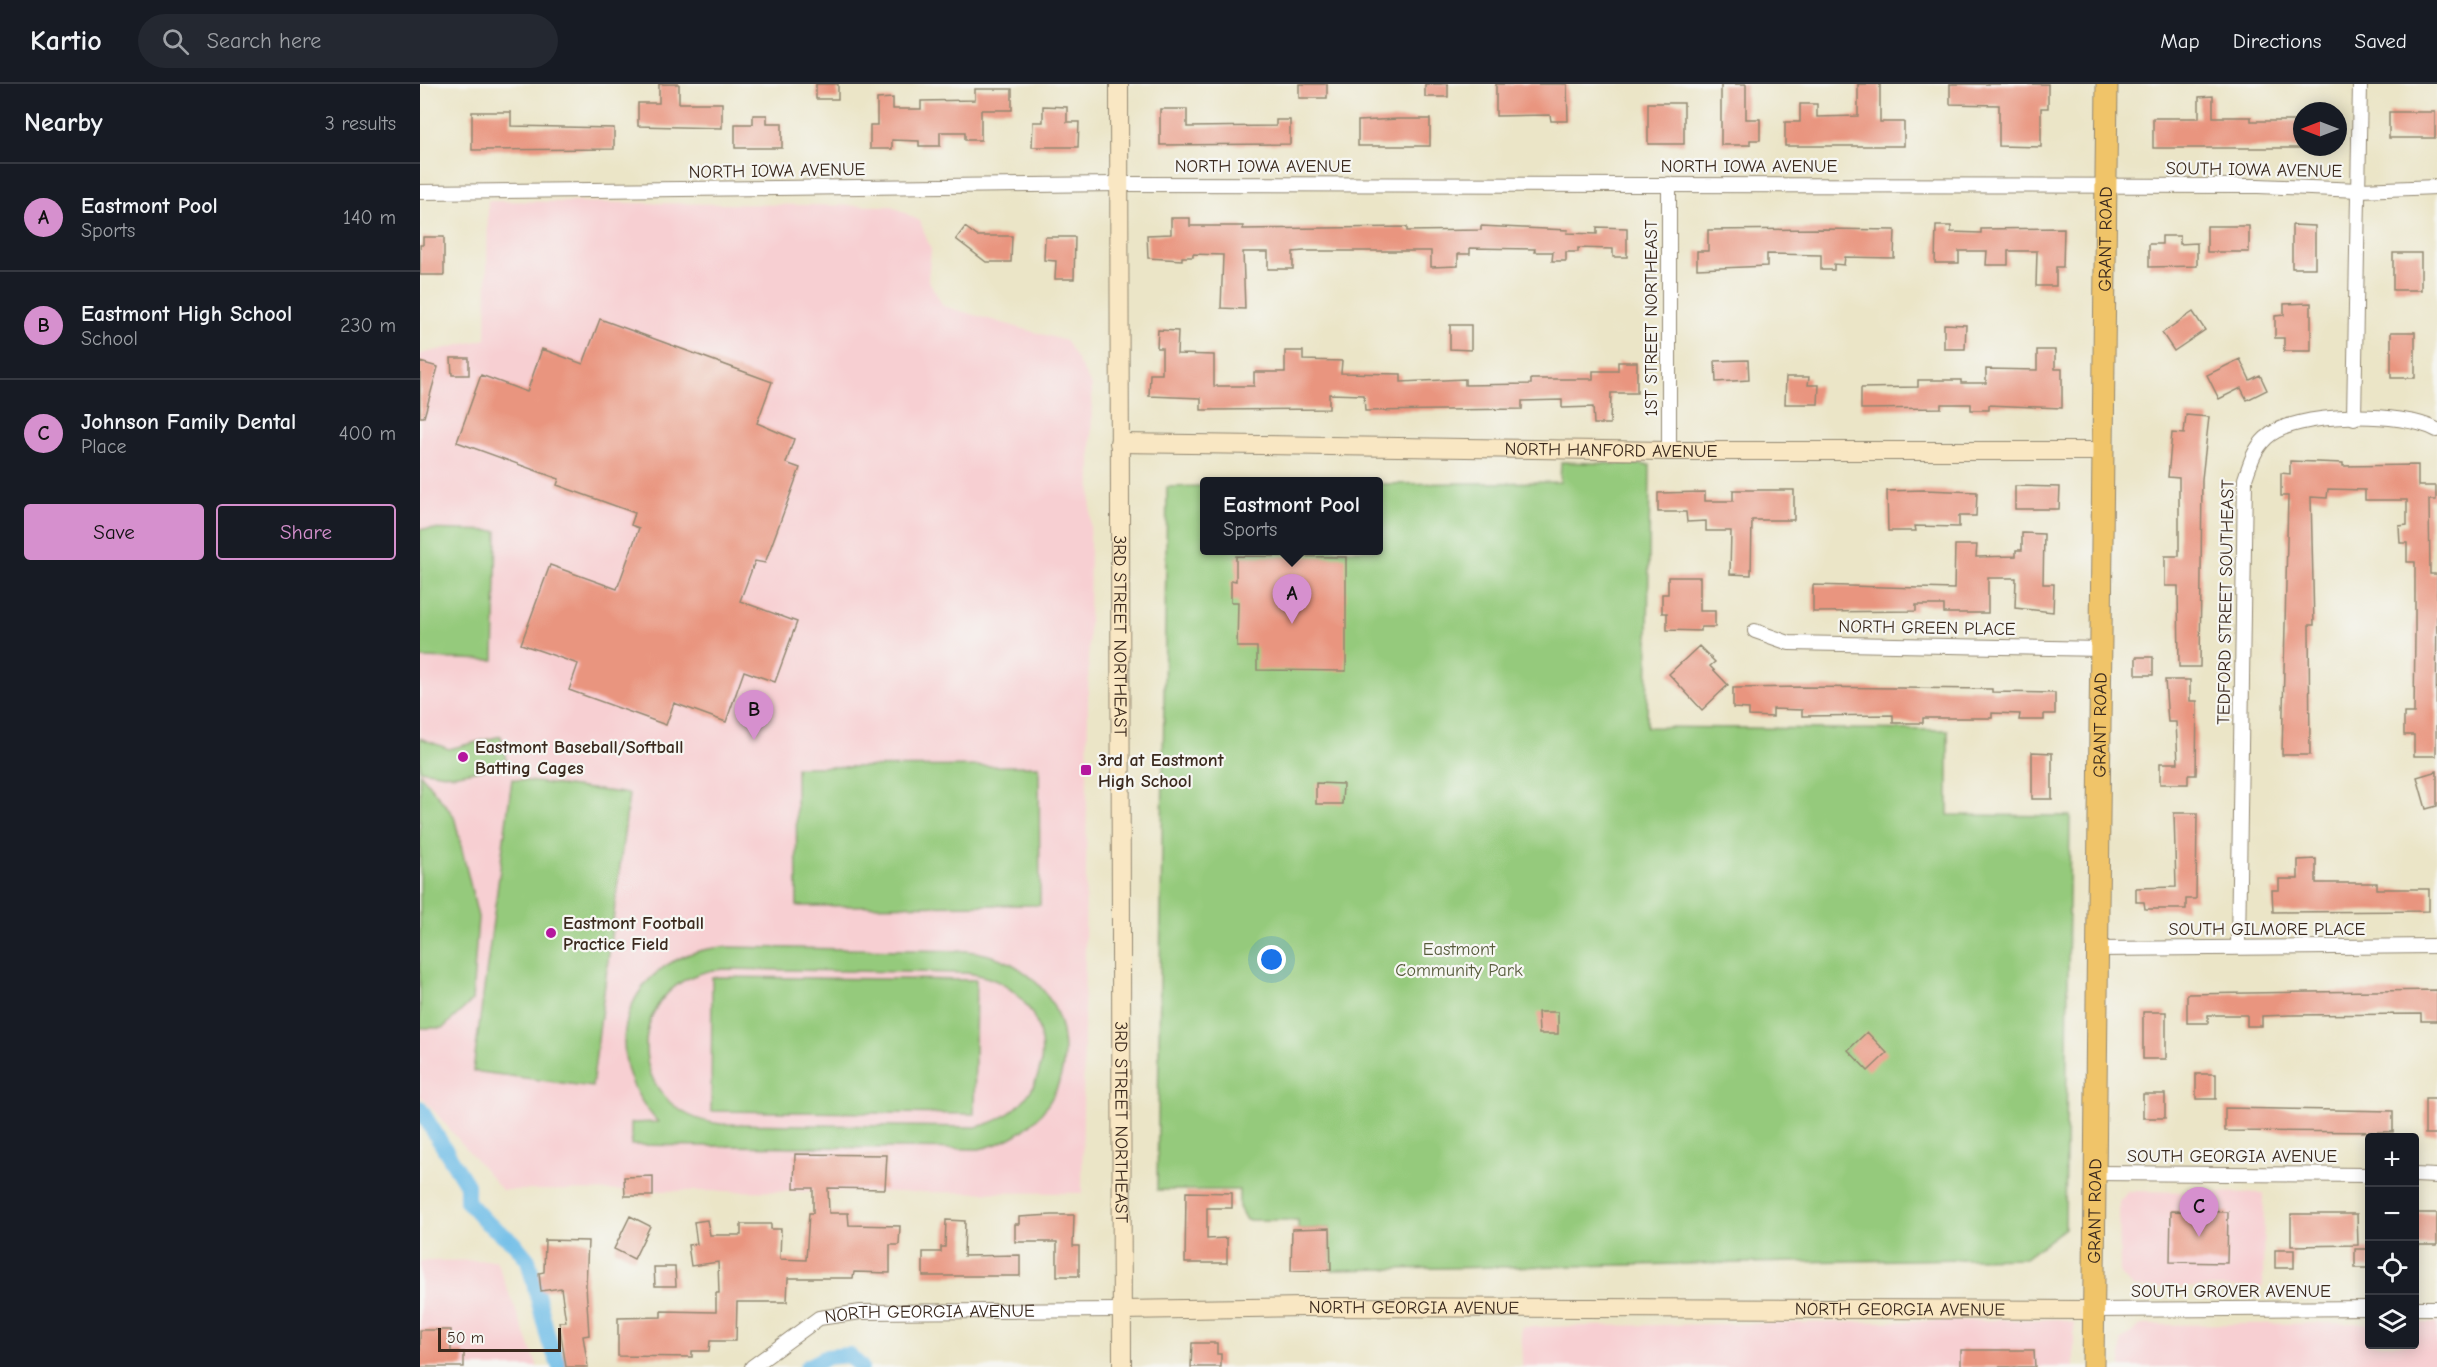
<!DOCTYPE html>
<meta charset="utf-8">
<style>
:root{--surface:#171b24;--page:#242831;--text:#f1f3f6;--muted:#9ea1a6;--line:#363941;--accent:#d690ce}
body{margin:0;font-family:"Comic Neue",sans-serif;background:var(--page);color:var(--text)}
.controls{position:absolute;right:18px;bottom:18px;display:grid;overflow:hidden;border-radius:6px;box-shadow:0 3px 15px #0003}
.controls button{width:54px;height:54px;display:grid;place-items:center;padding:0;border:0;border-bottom:2px solid var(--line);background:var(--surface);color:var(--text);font:30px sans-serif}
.compass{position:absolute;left:1873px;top:18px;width:54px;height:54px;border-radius:50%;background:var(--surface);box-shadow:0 3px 15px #0003;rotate:270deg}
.scale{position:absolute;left:18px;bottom:15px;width:123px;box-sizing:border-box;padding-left:6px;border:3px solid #3b2a1e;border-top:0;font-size:16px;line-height:21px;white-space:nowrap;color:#3b2a1e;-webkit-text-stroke:4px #f6f6f2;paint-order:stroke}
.you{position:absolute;left:852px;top:876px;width:21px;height:21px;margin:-15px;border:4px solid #fff;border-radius:50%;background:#1a73e8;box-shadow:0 0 0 9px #1a73e833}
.badge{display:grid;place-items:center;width:39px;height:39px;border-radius:50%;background:var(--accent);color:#111;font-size:20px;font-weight:700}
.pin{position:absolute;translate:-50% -50px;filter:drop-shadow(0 2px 3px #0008)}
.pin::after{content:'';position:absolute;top:32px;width:21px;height:18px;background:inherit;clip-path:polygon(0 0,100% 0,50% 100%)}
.popup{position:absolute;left:780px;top:393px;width:183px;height:78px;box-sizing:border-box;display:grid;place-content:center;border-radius:6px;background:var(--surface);filter:drop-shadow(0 2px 4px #0005);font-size:20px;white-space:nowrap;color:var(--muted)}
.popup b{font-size:22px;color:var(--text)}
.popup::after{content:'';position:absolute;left:50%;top:100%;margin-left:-12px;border:12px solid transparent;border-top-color:var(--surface)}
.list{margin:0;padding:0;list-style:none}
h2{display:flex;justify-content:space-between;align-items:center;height:78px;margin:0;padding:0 24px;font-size:26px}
h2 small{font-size:20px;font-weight:400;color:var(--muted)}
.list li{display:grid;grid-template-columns:39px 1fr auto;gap:18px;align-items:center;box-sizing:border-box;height:108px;padding:0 24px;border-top:2px solid var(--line)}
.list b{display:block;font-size:22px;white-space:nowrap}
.list p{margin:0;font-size:20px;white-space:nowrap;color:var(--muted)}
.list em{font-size:20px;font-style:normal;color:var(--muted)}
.actions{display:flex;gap:12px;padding:18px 24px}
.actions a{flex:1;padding:14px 0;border:2px solid var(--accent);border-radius:6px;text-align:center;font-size:21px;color:var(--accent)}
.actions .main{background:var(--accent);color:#111}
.icon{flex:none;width:33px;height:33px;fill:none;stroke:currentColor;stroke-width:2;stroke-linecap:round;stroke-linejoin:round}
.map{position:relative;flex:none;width:2017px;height:1283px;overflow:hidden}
header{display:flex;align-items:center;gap:36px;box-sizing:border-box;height:84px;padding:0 30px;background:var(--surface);border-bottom:2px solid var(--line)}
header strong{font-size:28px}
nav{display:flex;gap:33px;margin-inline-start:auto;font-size:21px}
.search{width:420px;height:54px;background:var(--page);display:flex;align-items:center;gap:15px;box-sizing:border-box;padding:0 21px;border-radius:33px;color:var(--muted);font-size:22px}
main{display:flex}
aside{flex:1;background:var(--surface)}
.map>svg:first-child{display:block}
.built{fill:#f7cfd2}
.green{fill:#95ca7c;stroke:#687a4d;stroke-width:1.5;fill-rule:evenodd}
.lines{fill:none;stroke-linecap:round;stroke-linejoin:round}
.canal{stroke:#6cbce7;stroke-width:16}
.building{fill:#e9957f}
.street-casing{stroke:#938872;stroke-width:16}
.secondary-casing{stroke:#938872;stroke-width:20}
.primary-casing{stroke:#938872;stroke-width:23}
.street{stroke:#fff;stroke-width:14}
.secondary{stroke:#f9e7c3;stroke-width:18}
.primary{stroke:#f0c469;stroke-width:21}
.poi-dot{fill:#b5179e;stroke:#f6f6f2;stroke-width:2}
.labels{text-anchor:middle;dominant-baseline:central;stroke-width:4.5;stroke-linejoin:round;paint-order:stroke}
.street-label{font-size:18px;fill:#3b2a1e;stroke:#f6f6f2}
.poi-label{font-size:18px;font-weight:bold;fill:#3b2a1e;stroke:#f6f6f2;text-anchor:start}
.park-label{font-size:18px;fill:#565a3a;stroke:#f6f6f2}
</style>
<header>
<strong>Kartio</strong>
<div class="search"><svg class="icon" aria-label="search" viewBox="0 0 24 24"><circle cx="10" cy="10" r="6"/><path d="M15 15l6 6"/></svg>Search here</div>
<nav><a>Map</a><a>Directions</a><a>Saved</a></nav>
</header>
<main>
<aside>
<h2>Nearby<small>3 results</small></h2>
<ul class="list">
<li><span class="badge">A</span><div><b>Eastmont Pool</b><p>Sports</p></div><em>140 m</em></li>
<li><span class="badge">B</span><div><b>Eastmont High School</b><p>School</p></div><em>230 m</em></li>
<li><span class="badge">C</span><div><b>Johnson Family Dental</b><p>Place</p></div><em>400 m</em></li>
</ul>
<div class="actions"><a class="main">Save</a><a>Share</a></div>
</aside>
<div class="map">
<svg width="2017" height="1283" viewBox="0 0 2017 1283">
<rect width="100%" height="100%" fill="#f6f6f2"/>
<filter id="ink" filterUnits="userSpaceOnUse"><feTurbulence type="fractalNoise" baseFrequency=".0167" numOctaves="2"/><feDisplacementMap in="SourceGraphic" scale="12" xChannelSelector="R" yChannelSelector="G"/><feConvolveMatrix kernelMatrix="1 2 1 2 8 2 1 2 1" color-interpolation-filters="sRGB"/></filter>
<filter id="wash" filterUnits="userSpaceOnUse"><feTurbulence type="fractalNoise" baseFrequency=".008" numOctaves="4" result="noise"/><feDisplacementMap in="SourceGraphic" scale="24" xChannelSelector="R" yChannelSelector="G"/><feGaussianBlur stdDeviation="1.35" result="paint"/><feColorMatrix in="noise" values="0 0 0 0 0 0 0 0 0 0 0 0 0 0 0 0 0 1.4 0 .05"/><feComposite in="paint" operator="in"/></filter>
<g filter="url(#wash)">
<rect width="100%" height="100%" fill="#ebe5c7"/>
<!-- built -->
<path class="built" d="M68,117L472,122L500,137L511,166L508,195L523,222L646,257L672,302L662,1109L82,1106L0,1011V270L66,255Z
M1708,1107L1844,1109L1843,1203L1714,1204L1700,1191L1699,1118Z
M76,1176L118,1283H0V1177Z
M1641,1235L1654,1239V1283H1102L1101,1243Z
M1949,1239L1950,1260H1994L1995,1239H2017V1283H1701V1257L1721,1241Z"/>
<!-- green -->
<path class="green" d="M1141,378L1230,381L1227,643L1528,646V731L1650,732L1645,1144L1605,1174L911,1186L910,1144L878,1145V1136H826L819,1123V1106H737L747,403L785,402V466H959V400L1140,398Z
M0,445L77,447L74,576L0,574Z
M81,652L87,681L32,691L0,686V654L29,665Z
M619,682L620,821L377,822L376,683Z
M0,689L34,732L58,833L52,917L23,944H0Z
M92,695L209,710L172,1003L53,987Z
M304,863L546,867C669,878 679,1039 559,1065L211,1061V1039L238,1038C172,968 207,870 304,863ZM304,885L546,889C641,899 649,1023 556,1043L301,1040C199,1029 202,892 304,885Z
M292,893L556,896L554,1030L291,1027Z"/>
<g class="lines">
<!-- canal -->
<path class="canal" d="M0,1025L47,1101V1117L66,1138L94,1159L108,1176L129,1257L140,1283
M387,1283L407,1273L429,1271L441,1283"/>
</g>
<g id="blocks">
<!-- building -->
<path class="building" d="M239,0H259V19H302V44L218,42V19H239Z
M396,0H418V15H396Z
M879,0H907V14H879Z
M1005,0H1028V13H1005Z
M1076,0H1147L1148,37H1131L1130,31L1076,32Z
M1301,0H1326V35H1340V56H1330V61H1301Z
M1438,0H1460V38H1484V62H1365V38H1380V20H1397V33L1438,32Z
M1530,0H1628V24H1621V63L1579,62V21L1530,20Z
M555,5H592V26H561V56H545V48H520V62H499V57L472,56V65H450V41H457V15L473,14V25H501V17L555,16Z
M1793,12V33H1831V37H1882V64H1733V34H1779V13Z
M1228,19H1264V60H1228Z
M623,22L647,23V38H659L658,63H612L613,38H623Z
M740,25H767V43L856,42V36H870V60L740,61Z
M52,28H91V42L194,44V65L52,66Z
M1969,28H2015V54H1969Z
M333,31H347V39H362V64H315V40H333Z
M978,35H1010V62H938V37Z
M751,134H770V142H823V145L987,143V147L1061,146V142L1148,146L1147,149L1177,150V143L1207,144V173H1193V165L1158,164V168H1146V177H1132L1133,168H1114L1115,165L1050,164V170H1038V182L1011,183V167H884L873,168V185H848V168H823L825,225L801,224L803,171L773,170V173H762V176L728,174L727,151L751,150Z
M1872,141L1895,142V184H1872Z
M1516,142H1531V148L1561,149V145L1644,144L1643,183H1636V202H1616L1617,167H1588V181H1566L1567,167H1539V179H1515Z
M1787,142H1829V168H1787Z
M545,143L557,152H592L591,178H566L536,155Z
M1402,145L1475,146L1474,174L1425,173L1424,181L1414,180V186H1401V171L1347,170V182L1277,185V167H1288V146Z
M1742,152H1760V160L1777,159V182L1729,183V160H1742Z
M3,153H24V191H0V161H3Z
M625,153H655L654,195H635L636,177L624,176Z
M1973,169H2001V206H1973Z
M1891,219V267H1864V254H1855V232L1864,231V220Z
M1773,228L1785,246L1754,267L1742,249Z
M180,235L352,298L337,339L374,355L366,379L380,384L345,479L335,477L320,517L377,538L355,598L324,587L306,638L254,619L246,641L149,606L158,580L101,560L130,481L197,505L219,444L211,441L215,429L137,401L139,395L37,358L61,291L107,308L122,265L163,280Z
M1524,240L1546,241L1545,265H1524Z
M1030,241H1051V266L1030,265Z
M738,246L758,247L757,270L794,271V302H834V288H865V267H883V276L922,277L921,289L981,290V298L1045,295V301L1111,300V295H1173V287H1198V278H1217V309H1191L1190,340H1174L1173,323L1142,324V316L1102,317V325L945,327L944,311L909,310V325L781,326V314L729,312L730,290H742V264H737Z
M1971,248H1995V294H1971Z
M1617,266H1635V285H1642V324L1569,321V326H1551V320H1521V324L1441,325V304L1498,303V296H1541V299H1566V285L1617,286Z
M31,274H49V291H32Z
M1820,275L1830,296L1840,291L1847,306L1827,316L1821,304L1799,315L1787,291Z
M1328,276L1329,296L1296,298L1295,277Z
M0,278L18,283L4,333H0Z
M1366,293H1389L1388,301H1399L1398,320H1365Z
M1766,331L1789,333L1782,395L1780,583H1759L1758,502H1745V472H1759V394L1748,393L1752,349L1764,350Z
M1870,377L1923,379V382L1998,381V402H2016V416H2009L2010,490H2017L2016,672H1994V651H1984V629H1994L1995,550V478H1987V459H1980L1979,442L1987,441V416H1945V406L1908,405L1907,414L1891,413L1894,541H1889L1890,671H1862L1868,412H1861V389L1870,390Z
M1595,402L1640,403L1639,425H1595Z
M1313,406H1374V436H1332L1331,491L1310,490L1311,447H1286V437L1267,438L1266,428H1238V409L1285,408V417H1313Z
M1505,406L1557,408L1556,432H1539V443L1495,442L1496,447H1468L1467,407Z
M1602,449L1624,450L1623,500H1634L1633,528L1595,524L1596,494H1568V529H1524V521H1496V527L1393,528V501L1534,505L1535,461H1557L1556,473L1596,472V466H1602Z
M816,472L926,473V587L837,586V563H817L818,518H811V496L816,497Z
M1248,493H1280V527H1295V543H1281V547L1247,546V529H1242V510H1248Z
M1279,562L1295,578L1290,582L1308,601L1282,626L1249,590Z
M1716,573H1733V591H1716Z
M1745,596H1770V617H1777L1776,691H1768V700H1740V679H1758L1756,638H1748Z
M1382,603L1572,605V608L1635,609V630H1624V636H1599L1600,630L1572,629V634H1503V639H1473V631L1382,632V626L1353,625V633L1329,632V625L1313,624V604Z
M1612,668L1632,669V715H1612Z
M2017,687V722L2006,725L1997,693Z
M896,699L923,700L922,720H896Z
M1754,729H1777L1776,815H1766V825H1725L1724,818H1716V804L1756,803Z
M1896,775V799H1957V805H2009V827L1853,828L1852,806H1859V795H1878V776Z
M2017,906V937H2001V930L1869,931L1842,932V942H1827V931H1788V939H1767V910Z
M1118,928H1138V950H1119Z
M1723,928H1746V975H1723Z
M1447,948L1467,969L1448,987L1428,966Z
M1776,990H1796V1015H1776Z
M1723,1010H1745V1034H1723Z
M2005,1015H2017V1050H2005Z
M1805,1024L1973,1027V1048L1805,1047Z
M375,1070L467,1071L465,1105L408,1104L409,1129H428L429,1141L480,1142L479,1161H470V1189L434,1188L433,1194H368L367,1218H317L316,1257H290L289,1267H272V1273L198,1272V1234L241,1233V1227L296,1228V1209H299L298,1178L271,1182L268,1161L277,1160L274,1138L287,1136L290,1151H321V1140H351V1145H361L360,1175L386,1176L389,1129H393V1104H374Z
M233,1092V1112H205L204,1093Z
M766,1108L812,1109V1124H787V1155L807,1154V1179H765Z
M1751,1127L1808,1128L1807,1179L1750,1178Z
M1995,1129H2017V1161H1995Z
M1871,1130H1937L1938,1161L1871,1162Z
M632,1131H654L653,1162H659V1192H637V1158H595V1140H599V1133Z
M210,1132L230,1142L214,1175L194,1165Z
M526,1136L545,1137L544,1172L600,1171V1192H503V1168H521V1163H525Z
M910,1144L911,1186L871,1187L872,1145Z
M125,1156L168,1157L166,1201L169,1251L163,1252L168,1283H146L139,1238H146L141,1204L121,1207L119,1189L124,1188Z
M1935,1165H1950V1184H1935Z
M1855,1166H1874V1184H1855Z
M234,1183H255L256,1202H235Z
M0,1246H31V1268H44V1283H0Z
M772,1259H797V1270H801V1283H771Z
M1541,1266H1614L1615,1283H1541Z"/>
</g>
</g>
<g filter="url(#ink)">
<use href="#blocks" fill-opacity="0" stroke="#938872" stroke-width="1.5"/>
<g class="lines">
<!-- street casing -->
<g class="street-casing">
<g id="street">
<path d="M0,108L698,100L1838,102L1940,106L2017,103"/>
<path d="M1934,334L1940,0"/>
<path d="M1249,367V100"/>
<path d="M1335,547L1369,559L1681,565"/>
<path d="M1818,862L1825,395C1830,380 1834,365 1846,354C1874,327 1983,327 2017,346"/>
<path d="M1678,865L2017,862"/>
<path d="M1675,1089L1950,1091"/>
<path d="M1994,1091L2017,1092"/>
<path d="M1994,1224H2017"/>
<path d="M1674,1226L1950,1224"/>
<path id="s1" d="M332,1283L399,1234L441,1228L702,1226"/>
</g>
</g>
<!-- secondary casing -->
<g class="secondary-casing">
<g id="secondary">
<path id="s2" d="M699,0L702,1283"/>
<path id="s3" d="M699,359L1249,367H1683"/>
<path id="s4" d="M702,1226L884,1223L1674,1226"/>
</g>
</g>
<!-- primary casing -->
<g class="primary-casing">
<g id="primary">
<path id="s5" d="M1673,1283L1687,0"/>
</g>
</g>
<!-- street -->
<use href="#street" class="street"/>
<!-- secondary -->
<use href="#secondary" class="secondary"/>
<!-- primary -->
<use href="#primary" class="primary"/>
</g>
</g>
<!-- markers -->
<g class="poi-dot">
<circle cx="43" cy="673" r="6"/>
<rect x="660" y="680" width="12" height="12" rx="3"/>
<circle cx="131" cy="849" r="6"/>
</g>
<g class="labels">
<!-- street labels -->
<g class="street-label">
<text x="843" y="82">NORTH IOWA AVENUE</text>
<text x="1329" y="82">NORTH IOWA AVENUE</text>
<text transform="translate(1834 86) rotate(1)">SOUTH IOWA AVENUE</text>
<text transform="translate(357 87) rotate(-1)">NORTH IOWA AVENUE</text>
<text stroke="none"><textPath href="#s5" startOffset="1128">GRANT ROAD</textPath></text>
<text transform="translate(1231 234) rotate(-90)">1ST STREET NORTHEAST</text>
<text stroke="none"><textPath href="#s3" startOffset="492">NORTH HANFORD AVENUE</textPath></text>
<text transform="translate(1806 518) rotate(-89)">TEDFORD STREET SOUTHEAST</text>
<text transform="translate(1507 544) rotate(1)">NORTH GREEN PLACE</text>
<text stroke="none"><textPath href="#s2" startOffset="552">3RD STREET NORTHEAST</textPath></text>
<text stroke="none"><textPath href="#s5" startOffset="642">GRANT ROAD</textPath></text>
<text x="1847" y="845">SOUTH GILMORE PLACE</text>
<text stroke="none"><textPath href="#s2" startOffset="1038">3RD STREET NORTHEAST</textPath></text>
<text x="1812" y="1072">SOUTH GEORGIA AVENUE</text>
<text stroke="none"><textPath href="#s5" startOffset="156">GRANT ROAD</textPath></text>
<text x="1811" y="1207">SOUTH GROVER AVENUE</text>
<text stroke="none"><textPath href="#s4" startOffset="292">NORTH GEORGIA AVENUE</textPath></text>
<text stroke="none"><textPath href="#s4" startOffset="778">NORTH GEORGIA AVENUE</textPath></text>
<text stroke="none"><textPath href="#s1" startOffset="194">NORTH GEORGIA AVENUE</textPath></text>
</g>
<!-- poi labels -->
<g class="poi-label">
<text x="55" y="663">Eastmont Baseball/Softball<tspan x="55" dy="21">Batting Cages</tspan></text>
<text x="678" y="676">3rd at Eastmont<tspan x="678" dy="21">High School</tspan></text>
<text x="143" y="839">Eastmont Football<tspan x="143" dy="21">Practice Field</tspan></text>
</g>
<!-- park labels -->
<g class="park-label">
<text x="1039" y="865">Eastmont<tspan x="1039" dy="21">Community Park</tspan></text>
</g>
</g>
</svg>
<div class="controls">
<button>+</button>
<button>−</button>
<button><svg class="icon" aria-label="locate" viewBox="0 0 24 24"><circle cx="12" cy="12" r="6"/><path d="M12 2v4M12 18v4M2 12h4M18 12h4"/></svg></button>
<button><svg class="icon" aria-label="layers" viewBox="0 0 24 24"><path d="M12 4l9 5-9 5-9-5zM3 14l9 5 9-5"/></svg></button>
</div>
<svg class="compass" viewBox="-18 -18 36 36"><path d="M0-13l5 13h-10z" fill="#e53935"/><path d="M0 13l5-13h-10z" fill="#9ea1a6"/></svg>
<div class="scale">50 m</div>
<div class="you"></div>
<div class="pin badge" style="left:872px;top:540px">A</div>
<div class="popup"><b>Eastmont Pool</b>Sports</div>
<div class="pin badge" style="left:334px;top:656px">B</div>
<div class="pin badge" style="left:1779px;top:1153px">C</div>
</div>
</main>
